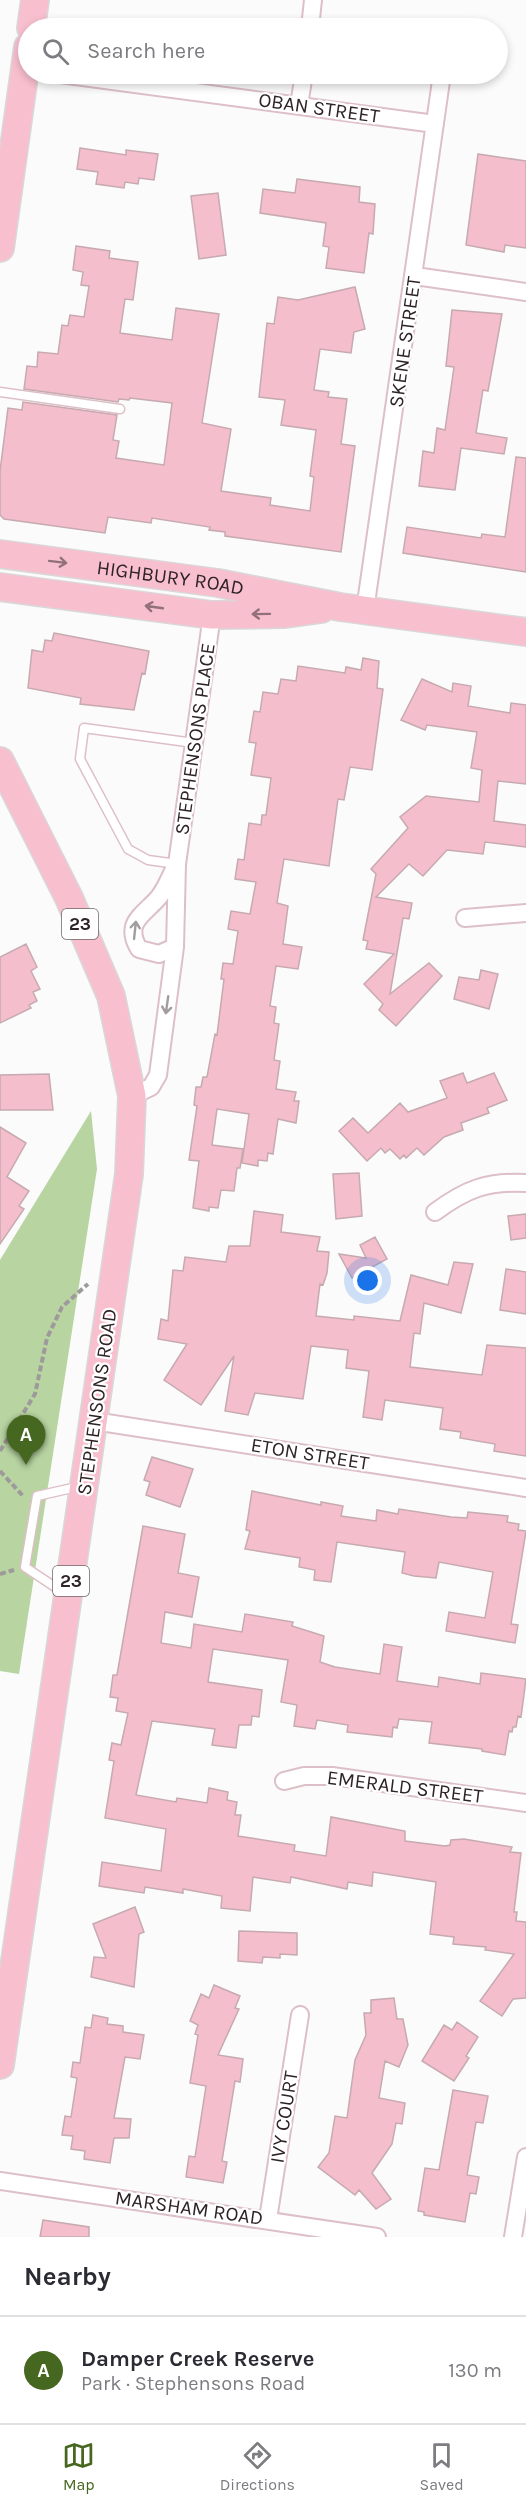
<!DOCTYPE html>
<meta charset="utf-8">
<style>
:root{--surface:#fff;--page:#f2f2f3;--text:#2b2b33;--muted:#7c7c81;--line:#e1e1e2;--accent:#45671f}
body{margin:0;font-family:Karla,sans-serif;background:var(--page);color:var(--text)}
.you{position:absolute;left:368px;top:1281px;width:21px;height:21px;margin:-15px;border:4px solid #fff;border-radius:50%;background:#1a73e8;box-shadow:0 0 0 9px #1a73e833}
.badge{display:grid;place-items:center;width:39px;height:39px;border-radius:50%;background:var(--accent);color:#fff;font-size:20px;font-weight:700}
.pin{position:absolute;translate:-50% -50px;filter:drop-shadow(0 2px 3px #0008)}
.pin::after{content:'';position:absolute;top:32px;width:21px;height:18px;background:inherit;clip-path:polygon(0 0,100% 0,50% 100%)}
.list{margin:0;padding:0;list-style:none}
h2{display:flex;justify-content:space-between;align-items:center;height:78px;margin:0;padding:0 24px;font-size:26px}
h2 small{font-size:20px;font-weight:400;color:var(--muted)}
.list li{display:grid;grid-template-columns:39px 1fr auto;gap:18px;align-items:center;box-sizing:border-box;height:108px;padding:0 24px;border-top:2px solid var(--line)}
.list b{display:block;font-size:22px;white-space:nowrap}
.list p{margin:0;font-size:20px;white-space:nowrap;color:var(--muted)}
.list em{font-size:20px;font-style:normal;color:var(--muted)}
.icon{flex:none;width:33px;height:33px;fill:none;stroke:currentColor;stroke-width:2;stroke-linecap:round;stroke-linejoin:round}
.map{position:relative;flex:none;width:526px;height:2237px;overflow:hidden}
.search{position:absolute;background:var(--surface);box-shadow:0 3px 9px #0003;left:18px;right:18px;top:18px;height:66px;display:flex;align-items:center;gap:15px;box-sizing:border-box;padding:0 21px;border-radius:33px;color:var(--muted);font-size:22px}
.sheet{height:186px;background:var(--surface)}
nav{display:flex;justify-content:space-around;align-items:center;box-sizing:border-box;height:84px;border-top:2px solid var(--line);background:var(--surface);font-size:16px;color:var(--muted)}
nav a{display:grid;justify-items:center;gap:3px}
nav .on{color:var(--accent)}
.map>svg:first-child{display:block}
.green{fill:#b8d4a1}
.building{fill:#f4becc;stroke:#c6aab0;stroke-width:1.5}
.lines{fill:none;stroke-linecap:round;stroke-linejoin:round}
.service-casing{stroke:#ddc0c7;stroke-width:11}
.minor-casing{stroke:#ddc0c7;stroke-width:20}
.primary-casing{stroke:#d9d7d8;stroke-width:30}
.path{stroke:#9e999a;stroke-width:4;stroke-dasharray:6 3;stroke-linecap:butt}
.service{stroke:#fff;stroke-width:8}
.minor{stroke:#fff;stroke-width:16}
.primary{stroke:#f8bfcf;stroke-width:27}
.oneway{stroke:#93717a}
.oneway2{stroke:#a19c9d}
.labels{text-anchor:middle;dominant-baseline:central;stroke-width:4.5;stroke-linejoin:round;paint-order:stroke}
.shield{fill:#fff;stroke:#6d6567;stroke-width:1.5}
.shield-label{font-size:18px;font-weight:bold;fill:#2e2326}
.street-label{font-size:20px;fill:#2e2326;stroke:#fff}
</style>
<div class="map">
<svg width="526" height="2237" viewBox="0 0 526 2237">
<rect width="100%" height="100%" fill="#fbfbfb"/>
<!-- green -->
<path class="green" d="M91,1111L97,1169L19,1674L0,1671V1260Z"/>
<!-- building -->
<path class="building" d="M80,148L126,155V150L158,154L154,180L139,178L138,184L125,182L124,188L96,184L98,172L77,169Z
M478,154L526,161V248L505,245L504,252L466,245Z
M297,179L360,187L359,202L375,204L373,234L369,233L364,273L326,268L329,247L323,246L326,223L260,213L263,189L295,193Z
M218,193L226,255L199,259L191,196Z
M76,246L110,251L109,258L138,262L133,300L125,299L120,333L172,340L176,308L219,314L202,423L231,429L221,491L271,498L270,505L310,511L314,477L310,476L316,430L281,425L285,400L259,397L267,323L274,324L278,297L298,300L355,287L365,329L354,332L351,353L320,349L314,390L329,392L328,397L347,399L341,444L355,446L341,552L225,536V532L209,530L210,527L152,518L151,523L108,517L105,533L4,519L0,515V471L8,408L22,410L23,402L117,415L113,440L119,441L116,458L164,465L172,403L130,398L129,400L119,399L118,402L24,389L27,366L37,367L38,352L58,354L62,325L68,326L70,315L84,317L89,286L81,285L83,272L73,270Z
M452,310L502,314L488,391L483,390L476,433L507,438L504,454L461,448L455,490L419,486L423,451L434,453L437,428L445,430L454,367L446,366Z
M516,457L526,458V572L403,553L407,527L481,538L482,534L505,537Z
M54,633L149,651L145,674L142,673L134,710L80,704L81,698L28,688L32,650L43,652L45,640L52,641Z
M363,658L379,661L377,688L383,689L372,770L350,767L344,800L338,799L329,866L284,859L277,903L288,906L283,944L302,947L298,969L276,966L270,1006L276,1007L274,1023L279,1024L274,1060L280,1061L276,1089L296,1092L294,1101H299L296,1123L278,1119L273,1154L268,1153L267,1161L258,1160V1166L242,1163L249,1114L217,1109L212,1145L243,1149L240,1168H237L234,1191L221,1190L218,1208L209,1207V1211L193,1208L199,1161L189,1160L197,1106L194,1105L196,1087H201L203,1077H207L215,1034L217,1035L224,979H221L223,963L233,964L238,931L228,929L231,911L250,914L256,882L235,879L238,859L244,860L249,823L261,825L262,815H266L271,778L251,775L256,743L249,742L254,711L260,712L263,692L278,694L281,679L296,681L298,666L345,673L346,667L361,670Z
M422,679L452,692L453,683L471,686L468,706L510,713L511,703L526,705V784L498,781L494,821L526,825V847L485,842L483,854L447,850L423,876L409,864L376,897L412,903L409,919L403,918L390,994L429,963L442,976L396,1026L379,1010L383,1004L364,984L394,954L366,949L368,941L363,940L376,874L371,869L408,828L400,817L426,796L479,802L482,770L471,768L477,732L427,725L425,730L401,720Z
M26,944L37,967L31,971L40,989L33,992L37,1001L29,1005L31,1008L0,1023V957Z
M481,970L498,974L489,1009L454,999L459,977L479,980Z
M463,1073L467,1083L494,1073L507,1100L487,1108L489,1113L461,1123L463,1130L444,1137L424,1155L417,1148L406,1158L404,1155L400,1159L390,1149L385,1153L381,1148L367,1161L339,1131L353,1118L368,1133L400,1103L408,1112L447,1098L440,1081Z
M49,1074L53,1110H0V1075Z
M0,1127L26,1143L7,1177L29,1191L19,1206L24,1209L0,1244Z
M359,1173L362,1216L336,1219L333,1174Z
M254,1211L283,1215L281,1232L320,1237L317,1251L329,1252L327,1273L323,1285L320,1284L316,1316L354,1320V1316L400,1321L411,1275L448,1285L454,1262L473,1264L461,1313L424,1303L420,1334L414,1333L410,1367L482,1375L487,1345L526,1348V1456L494,1451L495,1444L460,1438L461,1432L440,1429L443,1408L385,1400L382,1420L363,1417L369,1371L346,1368L348,1350L311,1346L303,1399L255,1393L248,1415L225,1411L234,1356L201,1405L164,1380L187,1344L158,1339L161,1319L168,1321L173,1270L183,1271L185,1257L226,1262L229,1246H250Z
M526,1214V1238L511,1240L508,1216Z
M375,1237L387,1259L352,1278L339,1254L366,1258L360,1245Z
M506,1269L526,1272V1314L500,1310Z
M152,1457L193,1469L180,1507L146,1495L150,1482L144,1480Z
M252,1491L321,1505V1502L343,1506L341,1516L376,1521L377,1510L398,1514L399,1509L451,1517L467,1518L468,1512L508,1516L507,1522L519,1524L518,1530L526,1531L511,1624L518,1625L515,1643L446,1631L449,1612L485,1618L493,1572L439,1562L436,1578L414,1576L402,1573L405,1552L337,1542L331,1582L314,1580L315,1570L299,1567L300,1558L245,1549L250,1531L246,1530Z
M143,1526L185,1534L178,1573L199,1577L192,1617L165,1612L161,1643L191,1648L194,1624L242,1632L245,1614L293,1622L292,1626L324,1636L320,1662L335,1667L380,1674L384,1644L402,1647L397,1681L438,1687L439,1677L480,1684L481,1673L526,1679L521,1717L518,1716L516,1727H513L512,1732L509,1731L505,1755L482,1751V1749L429,1743L432,1722L399,1719L397,1728L393,1727L392,1737L347,1732L348,1725L317,1720L315,1729L294,1726L297,1705L281,1702L288,1660L213,1649L208,1682L262,1690L259,1717L252,1716L251,1725H239L236,1748L212,1745L215,1729L152,1721L136,1795L176,1802L177,1798L207,1803L209,1788L228,1792L227,1800L237,1802L235,1815H241L238,1836L295,1845L294,1851L326,1856L331,1817L405,1831V1841L445,1846L450,1845L451,1840L464,1839L512,1847L510,1852L521,1853L514,1912H517L516,1921L526,1922V1998L513,1999L502,2016L480,2001L514,1954L485,1950L486,1947L453,1944L454,1937L430,1934L436,1882L373,1872L372,1886L348,1882L347,1889L291,1877L290,1883L253,1877L250,1911L221,1908L222,1896L183,1889V1893L145,1887L144,1893L99,1886L102,1862L161,1871L166,1829L105,1818L114,1761L109,1760L112,1743L121,1745L128,1713L116,1711L118,1698L110,1697L113,1675H117Z
M135,1907L144,1932L139,1934L134,1987L91,1977L94,1957L106,1958L93,1924Z
M239,1931L297,1933V1955L280,1954V1958L263,1957L262,1963L238,1961Z
M214,1985L240,1996L235,2008L239,2009L218,2055L243,2059L240,2082L235,2081L222,2161L227,2162L223,2183L186,2177L189,2156L195,2157L206,2086L190,2083L198,2035L195,2034L198,2025L190,2021L201,1994L209,1998Z
M394,1998L397,2019H403L408,2045L399,2067L385,2061L379,2098L405,2103L402,2124L396,2123L392,2144L372,2173L391,2199L376,2209L359,2190L355,2195L318,2167L329,2153L335,2116L347,2118L355,2060L366,2035L364,2013H371V2000Z
M93,2015L108,2018L107,2024L123,2026V2032L144,2035L140,2059L125,2057L114,2118L131,2119L129,2138H114L110,2163L84,2159L85,2151L71,2149L73,2136L62,2135L65,2116L71,2117L77,2078L71,2077L73,2062L80,2063L85,2027L91,2028Z
M457,2022L478,2037L466,2056L469,2058L454,2081L422,2061L444,2025L452,2030Z
M453,2090L488,2096L483,2123L476,2122L467,2175L479,2177L476,2194L470,2193L465,2222L424,2215V2212L418,2211L425,2168L439,2170Z
M43,2220L89,2227V2237H40Z"/>
<g class="lines">
<!-- service casing -->
<g class="service-casing">
<path id="service" d="M0,392L120,409
M177,864L148,860L128,849L80,759L84,728L194,743
M64,1593L25,1567L37,1496L81,1486"/>
</g>
<!-- minor casing -->
<g class="minor-casing">
<path id="minor" d="M310,28L313,0
M60,74L435,124
M299,105L304,74
M415,276L526,292
M365,610L442,74
M465,918L526,913
M175,947L159,954L139,949C123,922 144,915 159,897C166,888 170,877 175,867
M132,1096L151,1087L158,1075L175,947L177,864L212,615
M435,1212C466,1189 487,1181 526,1183
M94,1421L526,1488
M284,1781L304,1776H332L526,1803
M0,2181L377,2237
M268,2219L300,2015
M513,2237L526,2157"/>
</g>
<!-- primary casing -->
<g class="primary-casing">
<g id="primary">
<path d="M31,28L35,0"/>
<path d="M0,248L28,47"/>
<path id="s1" d="M0,554L218,583L340,607L526,632"/>
<path d="M0,587L212,615L285,614L321,609"/>
<path d="M0,761L69,898L111,996L132,1096L129,1174L0,2065"/>
</g>
</g>
<!-- path -->
<path class="path" d="M0,1451L35,1394L47,1338L62,1307L88,1284
M0,1471L24,1497
M0,1574L14,1570"/>
<!-- service -->
<use href="#service" class="service"/>
<!-- minor -->
<use href="#minor" class="minor"/>
<!-- primary -->
<use href="#primary" class="primary"/>
</g>
<!-- one-way arrows -->
<defs><path id="oneway-shaft" d="M-6 0H5M1.5-3L5.5 0L1.5 3" fill="none" stroke-width="1.6" stroke-linecap="round" stroke-linejoin="round" transform="scale(1.5)"/></defs>
<g class="oneway">
<use href="#oneway-shaft" transform="translate(58 562) rotate(7)"/>
<use href="#oneway-shaft" transform="translate(154 607) rotate(-172)"/>
<use href="#oneway-shaft" transform="translate(261 614) rotate(179)"/>
</g>
<g class="oneway2">
<use href="#oneway-shaft" transform="translate(135 930) rotate(-84)"/>
<use href="#oneway-shaft" transform="translate(167 1005) rotate(98)"/>
</g>
<g class="labels">
<!-- shield labels -->
<g class="shield">
<rect x="62" y="909" width="36" height="30" rx="4.5"/>
<rect x="53" y="1566" width="36" height="30" rx="4.5"/>
</g>
<g class="shield-label">
<text x="80" y="924">23</text>
<text x="71" y="1581">23</text>
</g>
<!-- street labels -->
<g class="street-label">
<text transform="translate(319 108) rotate(8)">OBAN STREET</text>
<text transform="translate(405 342) rotate(-82)">SKENE STREET</text>
<text stroke="none"><textPath href="#s1" startOffset="172">HIGHBURY ROAD</textPath></text>
<text transform="translate(195 739) rotate(-82)">STEPHENSONS PLACE</text>
<text transform="translate(97 1402) rotate(-82)">STEPHENSONS ROAD</text>
<text transform="translate(310 1454) rotate(9)">ETON STREET</text>
<text transform="translate(405 1787) rotate(7)">EMERALD STREET</text>
<text transform="translate(284 2117) rotate(-81)">IVY COURT</text>
<text transform="translate(189 2208) rotate(8)">MARSHAM ROAD</text>
</g>
</g>
</svg>
<div class="you"></div>
<div class="pin badge" style="left:26px;top:1465px">A</div>
<div class="search"><svg class="icon" aria-label="search" viewBox="0 0 24 24"><circle cx="10" cy="10" r="6"/><path d="M15 15l6 6"/></svg>Search here</div>
</div>
<section class="sheet">
<h2>Nearby<small></small></h2>
<ul class="list">
<li><span class="badge">A</span><div><b>Damper Creek Reserve</b><p>Park · Stephensons Road</p></div><em>130 m</em></li>
</ul>
</section>
<nav>
<a class="on"><svg class="icon" aria-label="map" viewBox="0 0 24 24"><path d="M3 6l6-2 6 2 6-2v14l-6 2-6-2-6 2zM9 4v14M15 6v14"/></svg>Map</a>
<a><svg class="icon" aria-label="directions" viewBox="0 0 24 24"><path d="M12 3l9 9-9 9-9-9zM9 14v-3h6M13 9l2 2-2 2"/></svg>Directions</a>
<a><svg class="icon" aria-label="saved" viewBox="0 0 24 24"><path d="M7 4h10v16l-5-4-5 4z"/></svg>Saved</a>
</nav>
